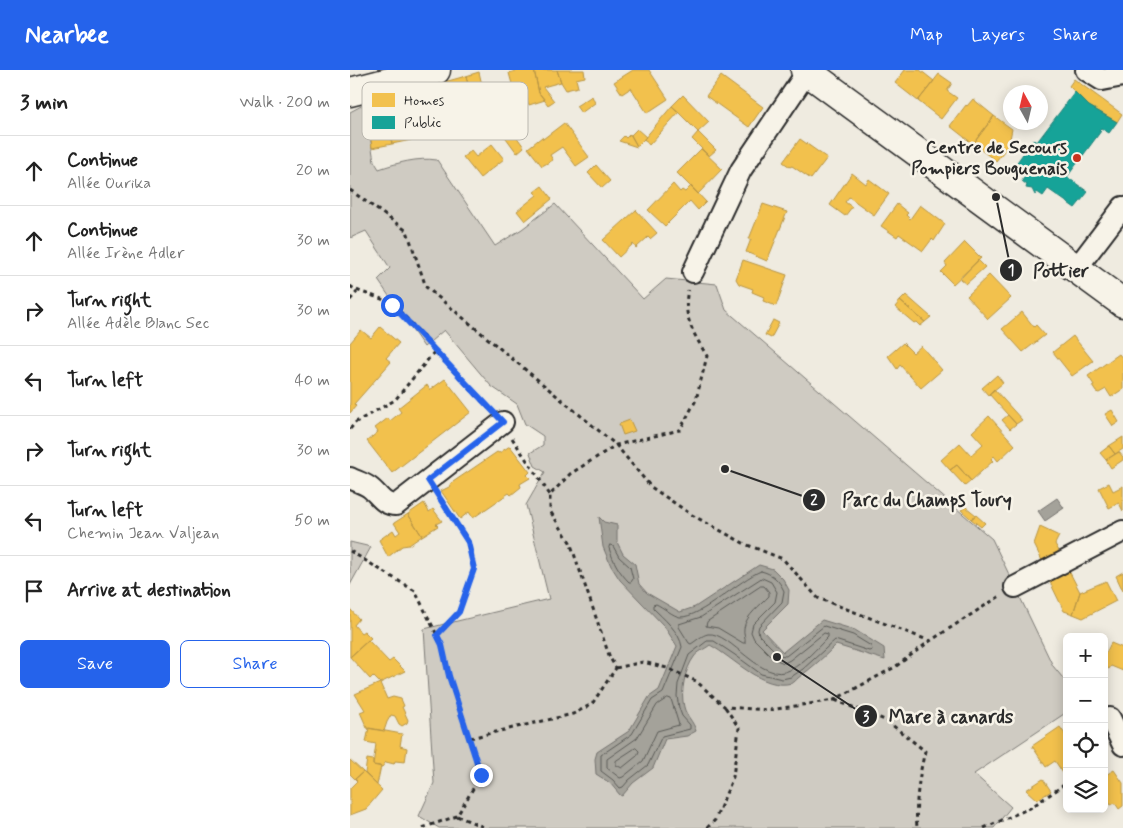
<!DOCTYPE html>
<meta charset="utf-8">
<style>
:root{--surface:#fff;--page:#f2f2f2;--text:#222;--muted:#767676;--line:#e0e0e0;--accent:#2563eb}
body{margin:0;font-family:Mynerve,sans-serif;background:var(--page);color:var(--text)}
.controls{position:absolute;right:15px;bottom:15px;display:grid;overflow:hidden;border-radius:8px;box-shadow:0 2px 12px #0003}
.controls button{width:45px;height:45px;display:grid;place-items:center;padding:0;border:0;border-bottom:1px solid var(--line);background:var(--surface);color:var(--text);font:25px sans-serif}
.compass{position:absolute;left:653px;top:15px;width:45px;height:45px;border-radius:50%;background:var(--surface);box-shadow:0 2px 12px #0003;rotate:352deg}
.stop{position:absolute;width:15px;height:15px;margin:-11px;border:4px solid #2563eb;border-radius:50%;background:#fff}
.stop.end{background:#2563eb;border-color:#fff;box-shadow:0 1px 5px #0008}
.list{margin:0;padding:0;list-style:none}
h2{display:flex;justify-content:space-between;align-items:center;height:65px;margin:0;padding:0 20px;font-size:21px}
h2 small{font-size:16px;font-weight:400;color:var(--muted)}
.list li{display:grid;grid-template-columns:32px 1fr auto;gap:15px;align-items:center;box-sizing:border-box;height:70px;padding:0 20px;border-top:1px solid var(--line)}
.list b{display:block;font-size:19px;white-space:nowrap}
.list p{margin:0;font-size:16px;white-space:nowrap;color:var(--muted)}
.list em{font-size:16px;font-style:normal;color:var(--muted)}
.actions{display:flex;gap:10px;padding:15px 20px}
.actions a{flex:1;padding:11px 0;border:1px solid var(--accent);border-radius:8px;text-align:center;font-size:18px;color:var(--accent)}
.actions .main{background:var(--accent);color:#fff}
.icon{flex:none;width:28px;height:28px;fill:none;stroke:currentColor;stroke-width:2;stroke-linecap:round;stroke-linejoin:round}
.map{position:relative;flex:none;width:773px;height:758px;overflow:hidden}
header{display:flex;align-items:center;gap:30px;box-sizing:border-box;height:70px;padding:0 25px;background:var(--accent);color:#fff}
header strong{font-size:24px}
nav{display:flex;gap:28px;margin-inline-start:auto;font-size:18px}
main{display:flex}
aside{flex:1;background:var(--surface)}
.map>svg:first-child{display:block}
.green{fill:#cfcbc2;stroke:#7d7b76}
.water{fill:#a4a29a;stroke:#74726e}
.homes{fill:#f2c14e;stroke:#b69444}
.public{fill:#17a398;stroke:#1d7f77}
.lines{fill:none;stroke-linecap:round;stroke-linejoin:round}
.shore{stroke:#5b5b57;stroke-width:1}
.street-casing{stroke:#2b2b2b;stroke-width:24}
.secondary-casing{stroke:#2b2b2b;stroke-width:31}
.path{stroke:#2b2b2b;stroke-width:3;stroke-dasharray:4 4;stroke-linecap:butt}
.street{stroke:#f7f3e8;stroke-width:20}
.secondary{stroke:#f7f3e8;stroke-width:28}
.route{stroke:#2563eb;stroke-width:6}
.poi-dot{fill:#c8321e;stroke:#f7f3e8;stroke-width:2}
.labels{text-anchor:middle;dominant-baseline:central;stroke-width:5;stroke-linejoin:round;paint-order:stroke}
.poi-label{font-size:18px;font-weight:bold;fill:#2b2b2b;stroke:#f7f3e8;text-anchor:end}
.key{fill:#f7f3e8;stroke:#bab7af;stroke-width:1}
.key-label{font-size:14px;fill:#2b2b2b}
.leader{fill:none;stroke:#2b2b2b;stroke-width:2}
.callout-dot{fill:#2b2b2b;stroke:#f7f3e8;stroke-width:2}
.mark-label{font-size:15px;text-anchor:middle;font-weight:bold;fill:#fff}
.callout-label{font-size:19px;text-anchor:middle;font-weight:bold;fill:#2b2b2b;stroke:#f7f3e8;stroke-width:5;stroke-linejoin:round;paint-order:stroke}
</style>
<header>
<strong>Nearbee</strong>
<nav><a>Map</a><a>Layers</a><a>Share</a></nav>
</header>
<main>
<aside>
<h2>3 min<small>Walk · 200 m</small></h2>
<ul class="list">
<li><svg class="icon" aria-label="ahead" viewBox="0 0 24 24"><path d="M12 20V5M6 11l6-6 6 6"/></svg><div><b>Continue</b><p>Allée Ourika</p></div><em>20 m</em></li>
<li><svg class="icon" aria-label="ahead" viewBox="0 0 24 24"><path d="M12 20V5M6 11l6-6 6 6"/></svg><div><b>Continue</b><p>Allée Irène Adler</p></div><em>30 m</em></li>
<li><svg class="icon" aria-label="right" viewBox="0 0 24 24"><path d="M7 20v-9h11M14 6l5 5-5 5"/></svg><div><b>Turn right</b><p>Allée Adèle Blanc Sec</p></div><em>30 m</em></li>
<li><svg class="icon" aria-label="left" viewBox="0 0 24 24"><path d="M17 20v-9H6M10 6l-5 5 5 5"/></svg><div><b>Turn left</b></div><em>40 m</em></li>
<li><svg class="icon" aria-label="right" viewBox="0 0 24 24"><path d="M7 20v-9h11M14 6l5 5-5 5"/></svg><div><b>Turn right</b></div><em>30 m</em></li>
<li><svg class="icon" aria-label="left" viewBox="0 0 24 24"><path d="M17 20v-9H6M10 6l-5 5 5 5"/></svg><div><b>Turn left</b><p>Chemin Jean Valjean</p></div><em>50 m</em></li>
<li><svg class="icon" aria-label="arrive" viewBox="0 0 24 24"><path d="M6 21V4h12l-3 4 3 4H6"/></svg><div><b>Arrive at destination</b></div></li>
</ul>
<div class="actions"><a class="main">Save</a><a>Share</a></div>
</aside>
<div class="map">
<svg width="773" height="758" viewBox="0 0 773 758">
<rect width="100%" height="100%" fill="#efebe0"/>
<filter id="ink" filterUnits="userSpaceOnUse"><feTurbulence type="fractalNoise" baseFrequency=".02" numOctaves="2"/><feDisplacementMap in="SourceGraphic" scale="10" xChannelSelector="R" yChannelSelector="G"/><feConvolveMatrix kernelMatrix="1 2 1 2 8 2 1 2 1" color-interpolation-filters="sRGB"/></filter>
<g filter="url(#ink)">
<!-- green -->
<path class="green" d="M15,34L24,91L29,99C47,93 68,87 87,90L145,176L172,159L205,134L293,229L316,209L367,214L376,240L642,469L703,596L717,613V642L624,704L661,737L644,758H89L69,746L84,713L74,559L199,529L176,435L195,402L185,396L180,383L193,375V366L175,354L167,334L141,316L94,260L74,277L28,210L40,198L16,161L0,168V42Z
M0,472L21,477L0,515Z"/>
<!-- water -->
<path class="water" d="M707,428L714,438L695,451L688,441Z
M249,447L254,452L267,455V472L273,484L285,494L289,514L297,523L330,542L345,537L409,495L423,499L433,509L439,520L438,534L412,560L433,582L472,550L505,560L534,578L535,590L486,575C474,587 462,598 448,608C446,610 445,612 442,613C413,621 384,588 360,575C355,579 347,582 344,587C335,599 330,622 334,637C336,646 344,652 346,661L337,666L315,669L303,698L283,713L272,726L270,725L260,713L246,704L245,689L247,682L279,661L299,627L309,620L327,576L314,556L270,510L261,496L253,477Z"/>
<!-- homes -->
<path class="homes" d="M169,0H184L189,23L195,30L179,35L176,26L166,29L159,3Z
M184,0H207L211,12L193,17L204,31L198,35L189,23Z
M207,0H234L235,7L226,9L228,17L216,20L211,12Z
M283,0H299L318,29L297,43L281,18L272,24L264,12Z
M555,0H570L584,11L568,31L545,13Z
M129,2L135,28L122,31L116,6Z
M589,4L602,13L597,21L607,28L591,49L568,31Z
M116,6L122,33L87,42L80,16Z
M371,6L413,37L399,57L356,26Z
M724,9L772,44L767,52L739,36L719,16Z
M333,25L359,52L348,62L322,36Z
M242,26L245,33L231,43L226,36Z
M623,29L644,46L623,74L600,56L616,35L617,36Z
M322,36L329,42L299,75L294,69Z
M55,44L61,70L42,74L37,48Z
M644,46L662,59L660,69L662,71L646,91L623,74Z
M37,47L42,74L22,78L19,51Z
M161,53L169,63L166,66L174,77L167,83L151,61Z
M214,53L239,87L226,96L212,77L200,85L203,90L192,96L178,78L192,67L193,69Z
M287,59L296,67L287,76L281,65Z
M348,62L366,80L359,86L342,69Z
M280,64L287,76V77L269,71L274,66L276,68Z
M450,69L477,88L461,109L442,96L440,97L433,92Z
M142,74L154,89L130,108L113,87L121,81L126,87Z
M351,79L372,99L348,124L327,103Z
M246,95L260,111L252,118L238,103Z
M502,103L516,114L519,109L539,124L524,145L499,127L495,132L502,137L495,146L480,135Z
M323,114L330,122L332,120L335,122L341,116L356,132L348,140L340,131L315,156L298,140Z
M192,116L202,129L175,151L167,141L187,125L184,122Z
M413,134L437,142L417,191L396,182L401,169H399Z
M547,134L558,143L556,145L560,149L570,135L595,154L584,171L582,169L573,181L549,164L547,167L531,156Z
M286,140L307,163L300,169L298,167L286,178L283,174L269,187L253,170Z
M615,172L631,188L603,214L591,202L597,196L595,193Z
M393,190L437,205L426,236L413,231L414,227L402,222L403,219L389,214L386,209Z
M628,190L635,197L616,214L610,209Z
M639,205L661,228L638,249L617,226Z
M556,225L581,247L575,252L550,231Z
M550,231L575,252L570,256L566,252L564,253L545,237Z
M672,242L684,257L686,255L695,265L673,282L652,259Z
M423,250L429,253L421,268L415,265Z
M30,257L49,273L36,288L41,292L4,334L6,336L0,343V273L11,260L21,268Z
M723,266L743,291L722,306L703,282Z
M553,273L563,283L571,276L592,300L571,318L550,295L547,299L538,286Z
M769,284L773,289V319L761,327L756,319L749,323L746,322L742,316L744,315L738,306Z
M647,305L653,313L638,325L632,318Z
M95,309L121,342L42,403L17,371L28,362L25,358L38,348L40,351L51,342L48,338L77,315L80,320Z
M644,319L672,350L666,354L639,324Z
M762,340L769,352L763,356L755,344Z
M658,345L666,354L660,359L652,350Z
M639,346L665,375L648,391L644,386L641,389L643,391L621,411L607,395L600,400L591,390L610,373L621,385L633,374L622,362Z
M280,350L285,361L273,365L269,354Z
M773,367V379L765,384L759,376Z
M160,376L180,402L177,405L180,408L170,414L171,417L161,425L159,423L123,448L119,442L110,449L91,421L101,416L100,414L147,382L149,383Z
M759,376L765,384L756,390L750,383Z
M769,382L773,387V390L761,398L756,390Z
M607,395L621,411L615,416L600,400Z
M759,413L763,421L773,416V441L769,433L759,438L749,418Z
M74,433L79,442L83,439L92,451L86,454L88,456L72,466L58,444Z
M616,437L626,445L621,449L611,440Z
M58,444L72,466L59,475L52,476L38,487L29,470L43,460L46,465L50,462L44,453Z
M626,445L635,453L631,457L621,449Z
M690,457L709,466L705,474L713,488L695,497L684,474Z
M718,499L730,522L723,544L714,541L698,508Z
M773,502V521L766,506Z
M756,511L766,531L733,548L723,544L730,522Z
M0,539L9,549L4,555L11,563L14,561L21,568L0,587Z
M18,570L39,592L43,589L55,601L30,613L23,606L20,609L0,587Z
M761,573L773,578V601L761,596L759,599L754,596V582L756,583Z
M30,613L37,629L43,627L51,629L54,636L52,637L58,650L57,653L52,656L49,654L45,646L41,645L37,652L34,661L17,658L10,642L15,640L5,624Z
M710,657L717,667V701L713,703L705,691L696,697L682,676Z
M19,658L52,664L50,676L57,678L55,692L45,691L44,694L36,692L32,697L23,695L26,674L16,672Z
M17,689L23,690V695L31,696L27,715L15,703Z
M0,690L13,702L5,709L0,704Z
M764,700L773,713V736L769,739L765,733L761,735L754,724V706Z
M13,702L32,720L16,739L0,745V718L7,711L5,709Z
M693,709L701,721L687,730L676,720Z"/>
<!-- public -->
<path class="public" d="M725,22L739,36L767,52L759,63L751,58L749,60L751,61L717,107L738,122L725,138L698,119L693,126L687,122L685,125L682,119L676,118L677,115L672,111L677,103L665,95L683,70L687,72Z"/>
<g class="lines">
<!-- shore -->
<path class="shore" d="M260,475L263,476L269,487L280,497L283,509L281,512H279C269,502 263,491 259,478Z
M411,501C423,504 429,510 434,521L432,532L409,556L408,560L409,565L429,585L436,586L474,556L503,565L521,576L522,580L519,581L485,570L453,599L441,607L432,609L411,604L385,585L364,571H357L339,585L328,614L327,626L329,638L332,646L340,655V659L312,666L298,695L279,710L273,717L270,718L263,710L251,701V685L282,664L302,630L313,623L332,577C330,562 313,548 303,538V535L306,534C313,537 323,546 330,547C351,548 390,509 411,501Z
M412,508L421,512L427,522L425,532L403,554L401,562L404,569L424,589L434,593L440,590L474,563L478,564V567C466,579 455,592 440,600C412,615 380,561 358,564C352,565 346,571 341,574L339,573L329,557V554L351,547Z
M411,516H414L419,522V526C411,535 396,545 394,558C393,563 396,568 395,573H393L368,558L356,556L357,552Z
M318,628L321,629L329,655L307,661L293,691L273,707L270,708L257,698V689L287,668L307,635Z
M286,678L289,681L287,686L272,698L266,695V691Z"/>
<!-- street casing -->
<g class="street-casing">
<path id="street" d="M736,0L752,10L773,6
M726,199L773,137
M343,202L391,100L457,2
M0,408C6,411 13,413 19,417C29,424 32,435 46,435L153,352
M665,517L773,461
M760,648L773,675"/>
</g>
<!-- secondary casing -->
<g class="secondary-casing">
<path id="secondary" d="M455,0L773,233
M0,22L86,0"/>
</g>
<!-- path -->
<path class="path" d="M0,120L57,161L76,217L266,375L301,417L342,445L395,474L433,489L468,528L580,571
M0,216C12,225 29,225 42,235C56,246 73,268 85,281
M0,230L7,222
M0,359L6,352L45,330L85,281L140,339
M162,368L200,425
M0,481L65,521L92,575L99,606L131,705L107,746L72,758
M87,565L109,542L124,499L118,471L88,425
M266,598L293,592L317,598L346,611L375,637L420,640L484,630L545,597L580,571L650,526
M485,630L537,651L575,681C569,706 565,732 567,758
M120,668L223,644L242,634L266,598L260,588L220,472L200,441V425L220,404L266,375L330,360L346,330L357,286C344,264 332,247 338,220
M107,746L136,758
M357,758L365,750L383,707L389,658L375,637
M634,758L680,738L717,713"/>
<!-- street -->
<use href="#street" class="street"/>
<!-- secondary -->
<use href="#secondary" class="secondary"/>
</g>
</g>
<g class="lines" filter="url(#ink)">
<!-- route -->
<path class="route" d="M42,235L153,352L78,410L118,472L124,499L109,542L87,565L92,575L99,606L131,705"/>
</g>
<!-- markers -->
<circle class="poi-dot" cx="727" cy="88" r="5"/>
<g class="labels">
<!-- poi labels -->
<g class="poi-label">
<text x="717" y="78">Centre de Secours<tspan x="717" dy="21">Pompiers Bouguenais</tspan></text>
</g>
</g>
<!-- legend -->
<rect x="12" y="12" width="166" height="58" rx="8" class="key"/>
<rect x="22" y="23" width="23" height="14" fill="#f2c14e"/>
<rect x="22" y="46" width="23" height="13" fill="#17a398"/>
<g class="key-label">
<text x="54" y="35">Homes</text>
<text x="54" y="57">Public</text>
</g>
<!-- callouts -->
<path class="leader" d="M646 127L661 200M375 399L464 430M427 587L516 646"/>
<g class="callout-dot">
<circle cx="646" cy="127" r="5"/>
<circle cx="375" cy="399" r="5"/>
<circle cx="427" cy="587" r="5"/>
<circle cx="661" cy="200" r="12"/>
<circle cx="464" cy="430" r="12"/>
<circle cx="516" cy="646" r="12"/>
</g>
<g class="mark-label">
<text x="661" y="205">1</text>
<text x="464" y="435">2</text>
<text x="516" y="652">3</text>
</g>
<g class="callout-label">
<text x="711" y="207">Pottier</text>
<text x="577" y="436">Parc du Champs Toury</text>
<text x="601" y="653">Mare à canards</text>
</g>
</svg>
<div class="controls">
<button>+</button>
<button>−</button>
<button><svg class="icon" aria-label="locate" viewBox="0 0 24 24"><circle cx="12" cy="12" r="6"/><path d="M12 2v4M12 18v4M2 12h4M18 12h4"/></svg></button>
<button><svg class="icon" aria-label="layers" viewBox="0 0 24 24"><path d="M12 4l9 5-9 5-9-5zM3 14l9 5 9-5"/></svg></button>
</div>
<svg class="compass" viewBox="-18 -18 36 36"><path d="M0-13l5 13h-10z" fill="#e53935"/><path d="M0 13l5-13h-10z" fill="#767676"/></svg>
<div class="stop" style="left:42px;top:235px"></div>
<div class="stop end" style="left:131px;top:705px"></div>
</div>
</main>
